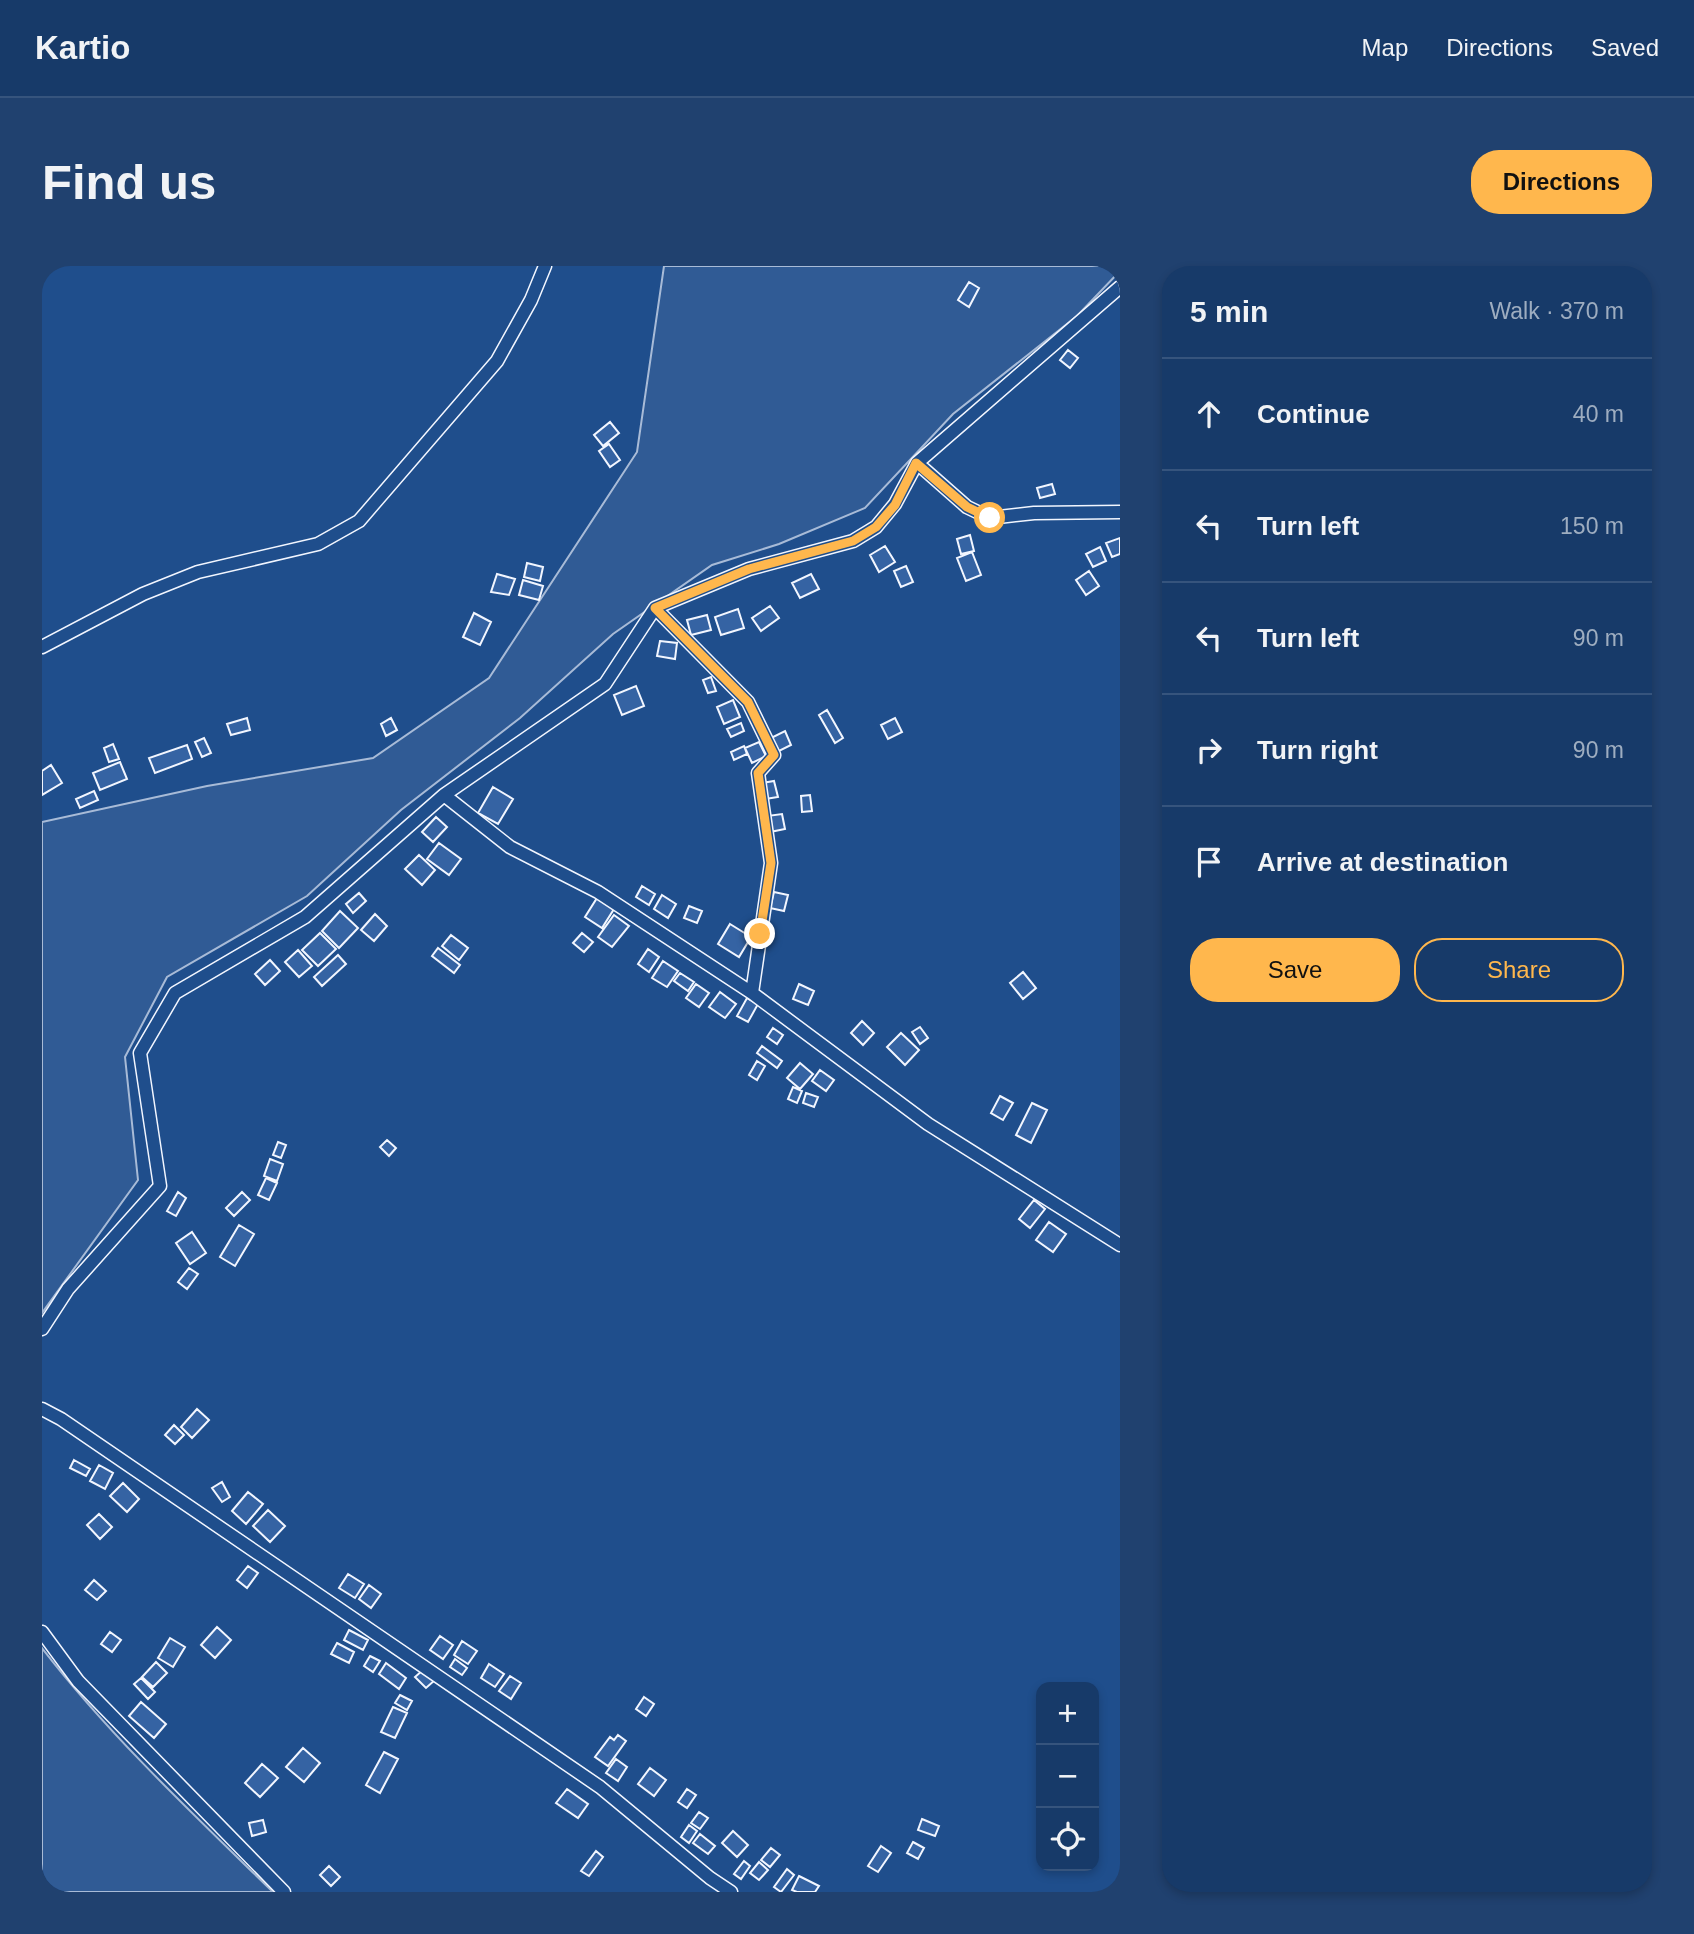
<!DOCTYPE html>
<meta charset="utf-8">
<style>
:root{--surface:#173a69;--page:#20416f;--text:#f1f3f6;--muted:#9eadc0;--line:#36547d;--accent:#ffb74d}
body{margin:0;font-family:Arial,sans-serif;background:var(--page);color:var(--text)}
.controls{position:absolute;right:21px;bottom:21px;display:grid;overflow:hidden;border-radius:14px;box-shadow:0 4px 10px #0003}
.controls button{width:63px;height:63px;display:grid;place-items:center;padding:0;border:0;border-bottom:2px solid var(--line);background:var(--surface);color:var(--text);font:35px sans-serif}
.stop{position:absolute;width:21px;height:21px;margin:-16px;border:5px solid #ffb74d;border-radius:50%;background:#fff}
.stop.end{background:#ffb74d;border-color:#fff;box-shadow:0 2px 7px #0008}
.list{margin:0;padding:0;list-style:none}
h2{display:flex;justify-content:space-between;align-items:center;height:91px;margin:0;padding:0 28px;font-size:30px}
h2 small{font-size:23px;font-weight:400;color:var(--muted)}
.list li{display:grid;grid-template-columns:46px 1fr auto;gap:21px;align-items:center;box-sizing:border-box;height:112px;padding:0 28px;border-top:2px solid var(--line)}
.list b{display:block;font-size:26px;white-space:nowrap}
.list em{font-size:23px;font-style:normal;color:var(--muted)}
.actions{display:flex;gap:14px;padding:21px 28px}
.actions a{flex:1;padding:16px 0;border:2px solid var(--accent);border-radius:28px;text-align:center;font-size:24px;color:var(--accent)}
.actions .main{background:var(--accent);color:#111}
.icon{flex:none;width:38px;height:38px;fill:none;stroke:currentColor;stroke-width:2;stroke-linecap:round;stroke-linejoin:round}
.map{position:relative;flex:none;width:1078px;height:1626px;overflow:hidden;border-radius:28px}
header{display:flex;align-items:center;gap:42px;box-sizing:border-box;height:98px;padding:0 35px;background:var(--surface);border-bottom:2px solid var(--line)}
header strong{font-size:33px}
nav{display:flex;gap:38px;margin-inline-start:auto;font-size:24px}
.intro{display:flex;align-items:center;justify-content:space-between;box-sizing:border-box;height:168px;padding:0 42px}
h1{margin:0;font-size:49px}
.button{padding:18px 32px;border-radius:28px;background:var(--accent);color:#111;font-size:24px;font-weight:700}
main{display:flex;gap:42px;padding:0 42px}
aside{flex:1;background:var(--surface);border-radius:28px;box-shadow:0 4px 10px #0003}
.map>svg:first-child{display:block}
.green{fill:#305b95;stroke:#a8bbd7;stroke-width:2}
.building{fill:#3563a3;stroke:#f2f6ff;stroke-width:2}
.lines{fill:none;stroke-linecap:round;stroke-linejoin:round}
.street-casing{stroke:#f2f6ff;stroke-width:15}
.street{stroke:#1f4e8c;stroke-width:12}
.route{stroke:#ffb74d;stroke-width:9}
</style>
<header>
<strong>Kartio</strong>
<nav><a>Map</a><a>Directions</a><a>Saved</a></nav>
</header>
<div class="intro"><h1>Find us</h1><a class="button">Directions</a></div>
<main>
<div class="map">
<svg width="1078" height="1626" viewBox="0 0 1078 1626">
<rect width="100%" height="100%" fill="#1f4e8c"/>
<!-- green -->
<path class="green" d="M622,0H1078V5L1035,50L911,148L823,242L737,278L670,299L571,368L478,452L359,544L265,630L125,711L83,791L96,914L0,1047V556L165,520L331,492L447,412L595,186Z
M0,1382C68,1470 151,1548 231,1626H0Z"/>
<!-- building -->
<path class="building" d="M927,16L937,22L927,41L916,34Z
M1026,84L1036,92L1028,102L1018,94Z
M568,156L577,167L561,180L552,169Z
M567,178L578,194L568,201L557,185Z
M1010,218L1013,228L998,232L995,222Z
M928,269L932,285L919,288L915,273Z
M1078,272V288L1070,291L1064,277Z
M843,280L853,296L837,306L828,289Z
M1058,281L1064,295L1051,301L1044,288Z
M930,286L939,309L924,315L915,292Z
M485,297L501,301L498,315L482,311Z
M864,300L871,316L859,321L852,305Z
M1047,305L1057,320L1044,329L1034,314Z
M455,308L473,313L467,329L449,326Z
M769,308L777,323L758,332L750,317Z
M481,314L501,320L497,334L477,329Z
M728,340L737,352L719,365L710,352Z
M696,343L702,362L679,369L673,351Z
M432,347L449,356L438,379L421,371Z
M665,349L669,364L649,369L645,354Z
M618,375L635,377L633,393L615,390Z
M669,411L674,425L666,427L661,414Z
M594,420L602,440L580,449L572,429Z
M691,434L698,451L682,458L675,441Z
M785,444L801,472L793,477L777,449Z
M205,452L208,464L189,469L185,458Z
M349,452L355,464L344,470L339,458Z
M853,452L860,466L846,473L839,459Z
M699,457L702,465L689,471L685,463Z
M743,465L749,479L735,486L729,472Z
M162,472L169,487L160,491L153,476Z
M717,476L724,490L710,497L703,482Z
M71,478L77,493L67,496L62,482Z
M145,479L150,493L113,507L107,492Z
M702,480L705,488L692,494L689,486Z
M78,496L85,513L58,524L51,507Z
M9,499L20,517L0,529V505Z
M732,515L736,531L723,533L720,517Z
M451,521L471,533L456,558L436,547Z
M52,525L56,534L38,542L34,533Z
M768,529L770,545L760,546L759,530Z
M740,548L743,563L728,566L725,550Z
M394,551L405,561L391,576L380,566Z
M397,577L419,593L407,609L385,593Z
M377,589L393,604L380,619L363,603Z
M600,620L613,628L607,639L594,631Z
M732,626L746,629L742,645L728,642Z
M317,627L324,635L311,647L304,638Z
M620,629L634,638L626,652L612,643Z
M555,632L572,643L560,662L543,651Z
M647,640L660,645L655,657L642,652Z
M298,645L316,662L297,682L280,665Z
M333,648L345,660L332,675L319,664Z
M572,649L587,660L570,681L556,671Z
M688,658L709,671L697,691L676,678Z
M278,667L294,683L276,700L260,684Z
M540,667L551,676L542,686L531,677Z
M409,669L426,682L417,694L400,680Z
M396,682L418,699L412,707L390,690Z
M606,683L617,691L607,706L596,698Z
M256,684L270,700L257,711L243,696Z
M296,689L304,698L280,720L272,711Z
M228,694L238,705L223,719L213,708Z
M621,695L636,705L625,721L610,712Z
M981,706L994,722L981,733L968,717Z
M638,707L652,716L646,725L632,715Z
M654,718L667,727L657,741L644,732Z
M757,718L772,725L766,739L751,733Z
M678,726L694,738L683,752L667,741Z
M705,732L716,738L706,756L695,750Z
M820,755L832,767L821,779L809,767Z
M878,761L886,772L878,778L870,766Z
M731,762L741,769L735,778L725,771Z
M859,767L877,784L863,799L845,781Z
M720,780L740,795L735,802L715,787Z
M715,795L723,800L715,814L707,809Z
M758,797L771,808L758,823L745,812Z
M778,804L792,814L784,825L770,815Z
M751,821L760,825L755,837L746,833Z
M764,827L776,831L772,841L761,837Z
M958,830L971,837L961,854L949,847Z
M990,837L1005,844L989,877L974,869Z
M345,874L354,882L347,890L338,881Z
M236,876L244,879L239,892L231,889Z
M228,893L241,898L235,915L222,910Z
M224,912L235,917L227,934L216,929Z
M136,926L144,932L134,950L125,945Z
M200,926L208,934L192,950L184,942Z
M992,934L1003,943L988,962L977,953Z
M1007,956L1024,968L1011,986L994,974Z
M197,959L212,968L193,1000L178,991Z
M150,966L164,987L148,998L134,977Z
M147,1002L156,1008L145,1023L136,1016Z
M155,1143L167,1154L150,1172L139,1161Z
M132,1159L142,1169L133,1178L123,1169Z
M32,1194L48,1203L44,1210L28,1202Z
M57,1199L71,1207L63,1223L48,1215Z
M180,1216L188,1231L180,1236L170,1222Z
M81,1217L97,1233L85,1246L68,1230Z
M206,1226L221,1238L204,1258L190,1245Z
M226,1244L243,1260L228,1276L211,1260Z
M57,1248L70,1261L58,1273L45,1259Z
M206,1300L216,1307L205,1322L195,1314Z
M306,1308L322,1318L313,1332L297,1322Z
M52,1314L64,1325L55,1334L43,1324Z
M327,1319L339,1328L329,1342L317,1333Z
M175,1361L189,1374L173,1392L159,1379Z
M307,1364L326,1374L321,1384L302,1374Z
M68,1366L79,1374L70,1386L59,1378Z
M398,1370L411,1379L401,1393L388,1384Z
M128,1372L143,1381L131,1401L116,1392Z
M420,1375L435,1385L426,1398L412,1389Z
M295,1377L312,1386L307,1397L289,1388Z
M328,1390L338,1395L331,1406L322,1400Z
M413,1393L425,1402L420,1409L408,1401Z
M114,1396L125,1407L111,1421L100,1411Z
M344,1397L364,1412L357,1423L337,1408Z
M447,1398L462,1408L453,1421L439,1412Z
M382,1403L393,1414L384,1422L373,1411Z
M468,1410L479,1417L469,1433L457,1425Z
M99,1412L113,1426L106,1433L92,1418Z
M358,1429L370,1435L365,1444L353,1437Z
M602,1431L612,1438L604,1450L594,1443Z
M99,1436L124,1458L112,1472L87,1450Z
M351,1441L365,1447L353,1472L339,1466Z
M576,1469L584,1475L566,1500L553,1491L568,1471L572,1474Z
M261,1482L278,1497L262,1516L244,1501Z
M342,1486L356,1493L338,1527L324,1519Z
M574,1493L585,1501L576,1515L564,1507Z
M220,1498L236,1512L218,1531L203,1517Z
M608,1502L624,1514L612,1530L596,1518Z
M525,1523L546,1538L536,1552L514,1537Z
M645,1523L654,1529L645,1542L636,1536Z
M657,1546L666,1552L658,1563L649,1557Z
M880,1553L897,1560L893,1570L876,1564Z
M221,1554L224,1566L210,1570L207,1557Z
M647,1559L655,1565L647,1577L639,1571Z
M691,1565L706,1579L695,1591L680,1577Z
M658,1568L673,1580L666,1588L651,1577Z
M871,1576L882,1582L876,1593L865,1587Z
M839,1580L849,1587L836,1606L826,1600Z
M729,1582L738,1589L728,1601L719,1594Z
M554,1585L561,1591L547,1610L539,1605Z
M702,1595L708,1600L699,1613L692,1608Z
M717,1596L726,1604L717,1614L708,1607Z
M287,1600L298,1611L289,1620L278,1609Z
M745,1603L752,1609L739,1626L732,1621Z
M757,1610L777,1620L773,1626H755L750,1624Z"/>
<g class="lines">
<!-- street casing -->
<g class="street-casing">
<path id="street" d="M875,197L925,241L948,252L992,247L1078,246
M613,342L706,436L732,489L716,507L729,597L710,727
M0,381L101,328L156,306L276,278L317,255L455,95L489,34L503,0
M402,529L468,581L556,626L710,727L886,858L1078,979
M0,1063L26,1023L118,920L98,787L133,727L263,651L402,529L563,418L613,342L707,303L811,275L834,261L853,238L875,197L1078,21
M0,1143L19,1153L558,1521L668,1612L689,1626
M0,1366L36,1415L242,1626"/>
</g>
<!-- street -->
<use href="#street" class="street"/>
</g>
<g class="lines">
<!-- route -->
<path class="route" d="M718,668L729,597L716,507L732,489L706,436L613,342L707,303L811,275L834,261L853,239L874,197L925,241L948,252"/>
</g>
</svg>
<div class="controls">
<button>+</button>
<button>−</button>
<button><svg class="icon" aria-label="locate" viewBox="0 0 24 24"><circle cx="12" cy="12" r="6"/><path d="M12 2v4M12 18v4M2 12h4M18 12h4"/></svg></button>
</div>
<div class="stop" style="left:948px;top:252px"></div>
<div class="stop end" style="left:718px;top:668px"></div>
</div>
<aside>
<h2>5 min<small>Walk · 370 m</small></h2>
<ul class="list">
<li><svg class="icon" aria-label="ahead" viewBox="0 0 24 24"><path d="M12 20V5M6 11l6-6 6 6"/></svg><div><b>Continue</b></div><em>40 m</em></li>
<li><svg class="icon" aria-label="left" viewBox="0 0 24 24"><path d="M17 20v-9H6M10 6l-5 5 5 5"/></svg><div><b>Turn left</b></div><em>150 m</em></li>
<li><svg class="icon" aria-label="left" viewBox="0 0 24 24"><path d="M17 20v-9H6M10 6l-5 5 5 5"/></svg><div><b>Turn left</b></div><em>90 m</em></li>
<li><svg class="icon" aria-label="right" viewBox="0 0 24 24"><path d="M7 20v-9h11M14 6l5 5-5 5"/></svg><div><b>Turn right</b></div><em>90 m</em></li>
<li><svg class="icon" aria-label="arrive" viewBox="0 0 24 24"><path d="M6 21V4h12l-3 4 3 4H6"/></svg><div><b>Arrive at destination</b></div></li>
</ul>
<div class="actions"><a class="main">Save</a><a>Share</a></div>
</aside>
</main>
